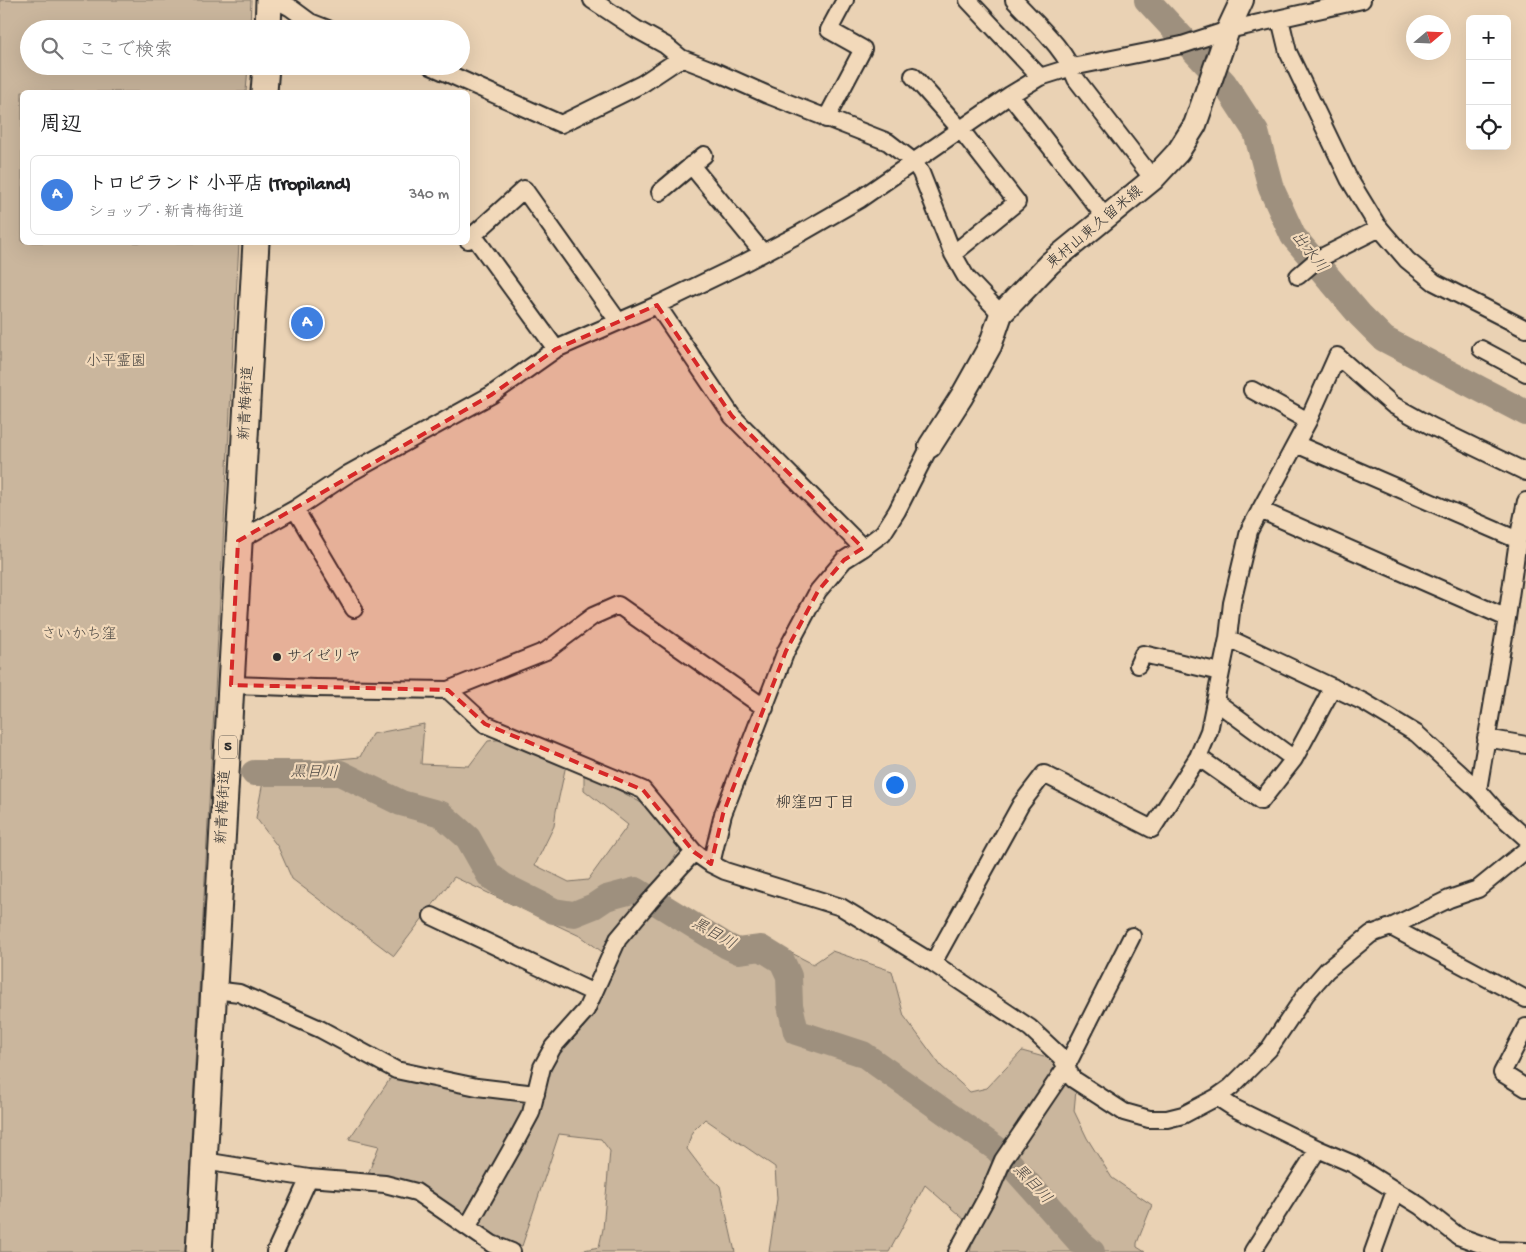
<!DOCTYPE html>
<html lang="ja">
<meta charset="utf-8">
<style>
:root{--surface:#fff;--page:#f6f6f6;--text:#202124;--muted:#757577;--line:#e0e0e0;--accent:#0b8043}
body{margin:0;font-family:"Gochi Hand","Klee One",sans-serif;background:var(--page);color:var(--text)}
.controls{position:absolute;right:15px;top:15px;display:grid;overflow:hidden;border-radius:8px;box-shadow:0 5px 20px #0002}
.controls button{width:45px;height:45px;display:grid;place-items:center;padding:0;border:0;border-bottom:1px solid var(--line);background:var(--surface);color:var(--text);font:25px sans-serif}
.compass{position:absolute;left:1406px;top:15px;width:45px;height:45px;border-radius:50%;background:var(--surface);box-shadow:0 5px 20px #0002;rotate:71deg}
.you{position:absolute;left:894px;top:784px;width:18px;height:18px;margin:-12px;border:4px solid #fff;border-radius:50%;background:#1a73e8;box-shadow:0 0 0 8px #1a73e833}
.badge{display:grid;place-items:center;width:32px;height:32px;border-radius:50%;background:var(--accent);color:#fff;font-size:16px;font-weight:700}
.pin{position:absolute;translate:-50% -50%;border:2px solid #fff;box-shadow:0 1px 5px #0006}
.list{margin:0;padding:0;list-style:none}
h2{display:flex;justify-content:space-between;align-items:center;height:65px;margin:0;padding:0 20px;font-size:21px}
h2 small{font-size:16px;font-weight:400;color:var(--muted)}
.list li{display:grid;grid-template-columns:32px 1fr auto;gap:15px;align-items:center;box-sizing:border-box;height:80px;margin:0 10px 10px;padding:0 10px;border:1px solid var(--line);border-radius:8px}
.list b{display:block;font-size:19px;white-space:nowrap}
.list p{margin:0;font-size:16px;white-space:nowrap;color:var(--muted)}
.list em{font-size:16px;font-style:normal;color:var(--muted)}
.icon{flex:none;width:28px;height:28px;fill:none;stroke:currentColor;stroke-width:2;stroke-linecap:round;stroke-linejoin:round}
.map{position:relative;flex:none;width:1526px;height:1252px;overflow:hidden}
.search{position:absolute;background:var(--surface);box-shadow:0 5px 20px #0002;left:20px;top:20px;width:450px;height:55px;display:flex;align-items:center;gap:12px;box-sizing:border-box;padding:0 18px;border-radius:28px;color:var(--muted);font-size:19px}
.panel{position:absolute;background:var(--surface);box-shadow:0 5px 20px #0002;left:20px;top:90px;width:450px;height:155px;border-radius:8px}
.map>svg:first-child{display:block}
.green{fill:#cab69d;stroke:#7a7064}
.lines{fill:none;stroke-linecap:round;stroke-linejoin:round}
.river{stroke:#9e907e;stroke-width:26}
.street-casing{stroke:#2b2b2b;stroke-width:20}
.secondary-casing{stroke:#2b2b2b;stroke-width:26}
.primary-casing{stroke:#2b2b2b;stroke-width:29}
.street{stroke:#f2d9ba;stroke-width:16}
.secondary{stroke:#f2d9ba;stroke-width:22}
.primary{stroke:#f2d9ba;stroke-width:25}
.marked{fill:#d62828;fill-opacity:0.2;stroke:#d62828;stroke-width:4;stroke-dasharray:10 6;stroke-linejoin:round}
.poi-dot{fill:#2b2b2b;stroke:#f2d9ba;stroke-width:2}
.labels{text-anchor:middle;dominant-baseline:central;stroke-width:4.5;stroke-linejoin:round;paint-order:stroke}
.shield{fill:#f2d9ba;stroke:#675f56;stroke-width:1}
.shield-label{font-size:14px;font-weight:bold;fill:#2b2b2b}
.street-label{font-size:15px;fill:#2b2b2b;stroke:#f2d9ba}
.park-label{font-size:15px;fill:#4b4742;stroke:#f2d9ba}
.poi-label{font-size:15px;fill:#2b2b2b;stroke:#f2d9ba;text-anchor:start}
.water-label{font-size:16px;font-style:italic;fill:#4e4944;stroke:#f2d9ba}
.neighbourhood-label{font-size:16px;fill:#2b2b2b;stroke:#f2d9ba}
</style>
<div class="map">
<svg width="1526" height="1252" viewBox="0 0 1526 1252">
<rect width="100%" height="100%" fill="#ead2b4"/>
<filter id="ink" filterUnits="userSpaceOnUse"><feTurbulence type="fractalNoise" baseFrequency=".02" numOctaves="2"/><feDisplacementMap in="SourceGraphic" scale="10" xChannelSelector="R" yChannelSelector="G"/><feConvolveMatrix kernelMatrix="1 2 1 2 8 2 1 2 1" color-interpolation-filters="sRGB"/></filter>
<g filter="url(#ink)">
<!-- green -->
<path class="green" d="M0,0H251L250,29H29V66H248L246,92H22V242L239,243L185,1252H0Z
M424,724L421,764L469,766L488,741L504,739L566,765L556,811L554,826L535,865L569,882L588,880L628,825L584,790V773L606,783L645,805L681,848L656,884L665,895L738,943L776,945L813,964L832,951L892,971L904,1016L941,1066L970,1092L987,1088L1022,1051L1051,1059L1076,1090L1074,1111L1087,1138L1112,1178L1152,1205L1137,1243V1247L1145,1252H970L976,1230L925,1185L889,1252H769L777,1199L775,1167L705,1119L692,1132L687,1149L703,1170L720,1186L735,1252H574L599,1247L603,1229L610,1151L601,1139L559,1134L522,1246L501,1241L415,1186L368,1174L379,1146L349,1139L392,1076L541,1100L549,1063L583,1028L616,962L582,937L454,877L394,956L292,879L278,847L256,818L266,766L360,757L372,734Z"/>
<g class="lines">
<!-- river -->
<path class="river" d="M1147,0L1224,83L1256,132L1271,188L1293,236L1360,315L1384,339L1526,413
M254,773H340L401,803L441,814L468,838L489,875L504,886L554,911L574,914L594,906L606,898L636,890L727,946L738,951L761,948L782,961L789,976L790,1005L796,1032L863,1054L997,1149L1081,1243L1092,1252"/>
<!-- street casing -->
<g class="street-casing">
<path id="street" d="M276,0L291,8L310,22L328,29
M592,0L636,29L665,45L681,58L712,70L768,95L888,142L914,162L921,173L953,254L966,277L1001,314
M968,0L1040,77
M1014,0C1036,24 1065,48 1076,79L1153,179
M1280,19L1288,52L1349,179L1377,225L1407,260L1434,282L1526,329
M431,66L561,124L642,84L681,58
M913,76L961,130L1017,202L953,254
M1010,95L1105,217
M826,119L863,49L829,30L845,0
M691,165L763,253
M660,192L704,155
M473,235L556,349
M468,240L524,189L618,321
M1298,276L1318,259L1380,228
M657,305L732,416L863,548
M1481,349L1526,373
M1252,390L1308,421
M1296,444L1518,540
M295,509L354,609
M1260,510L1507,618
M238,541L295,509L348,474L491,395L556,349L657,305L740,265L801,233L860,199L1010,95L1040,77L1072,67L1182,45L1228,30L1362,0
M1228,638L1364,702L1417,734L1478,790L1498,813L1526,838
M1138,665L1143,654L1220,672
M231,685L315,688L448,690L485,724L643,790L694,852L711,864L725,871L841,907L933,963L1030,1028L1061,1057L1066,1067L1003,1160L989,1193L957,1252
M448,690L546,651L593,616L618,605L765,708
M1215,701L1294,759
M1486,738L1526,745
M1198,757L1261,801L1294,759L1333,687
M1478,790L1507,618L1518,540L1526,501
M711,864L723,814L786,651L818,591L844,560L863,548L883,533L897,511L930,446
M432,916L594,993
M1391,927L1526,999
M1132,936L1066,1067L1073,1079L1124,1112L1149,1119H1167L1183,1115L1217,1097L1231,1087L1269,1049L1306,994L1327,970L1371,934L1391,927L1449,899L1478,889L1526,850
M933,963L1021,804L1044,774L1152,829L1198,757L1209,731L1228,638L1232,603L1249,531L1308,421L1337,356L1393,405L1431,426L1526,472
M214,990L239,993L320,1029L396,1070L477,1087L536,1094
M1526,1027L1502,1073L1526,1088
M1217,1097L1234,1108L1318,1149L1353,1164L1420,1206L1458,1236L1497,1250L1526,1251
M204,1161L309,1178
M468,1226L516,1141L531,1113L542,1067L553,1047L586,1010L618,939L649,902L694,852
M1253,1251L1318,1149
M275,1252L309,1178L385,1184L416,1192L492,1244L512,1252
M1373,1252L1395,1191"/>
</g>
<!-- secondary casing -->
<g class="secondary-casing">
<path id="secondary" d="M930,446L962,396L990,346L1001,314L1050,263L1153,179L1178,152L1195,125L1228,30L1242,0"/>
</g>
<!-- primary casing -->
<g class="primary-casing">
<path id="primary" d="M268,29L269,0
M264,92L266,66
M199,1252L256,242"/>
</g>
<!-- street -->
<use href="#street" class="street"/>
<!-- secondary -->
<use href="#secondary" class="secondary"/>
<!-- primary -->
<use href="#primary" class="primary"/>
</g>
</g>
<!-- marked area -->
<path class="marked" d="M657,305L732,416L863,548L844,560L818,591L786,651L723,814L711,864L694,852L643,790L485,724L448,690L231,685L238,541L491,395L556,349Z"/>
<!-- markers -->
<circle class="poi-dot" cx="277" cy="657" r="5"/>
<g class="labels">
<!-- shield labels -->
<rect class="shield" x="219" y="735.5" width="18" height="23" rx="4"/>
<g class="shield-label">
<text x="228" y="747">5</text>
</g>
<!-- street labels -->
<g class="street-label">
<text transform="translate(1095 228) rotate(-40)">東村山東久留米線</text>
<text transform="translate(247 403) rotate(-87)">新青梅街道</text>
<text transform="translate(224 807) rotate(-87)">新青梅街道</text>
</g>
<!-- park labels -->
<g class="park-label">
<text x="116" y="362">小平霊園</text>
<text x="79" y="635">さいかち窪</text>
</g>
<!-- poi labels -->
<g class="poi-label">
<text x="287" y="657">サイゼリヤ</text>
</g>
<!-- water labels -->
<g class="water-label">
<text transform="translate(1308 253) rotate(52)">出水川</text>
<text transform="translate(314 774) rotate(2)">黒目川</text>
<text transform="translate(713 935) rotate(30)">黒目川</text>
<text transform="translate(1031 1185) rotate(47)">黒目川</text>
</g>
<!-- neighbourhood labels -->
<g class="neighbourhood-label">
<text x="815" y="804">柳窪四丁目</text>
</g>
</g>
</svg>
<div class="controls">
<button>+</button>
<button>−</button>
<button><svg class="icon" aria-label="locate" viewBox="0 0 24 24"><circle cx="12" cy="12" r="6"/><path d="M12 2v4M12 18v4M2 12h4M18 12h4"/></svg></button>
</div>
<svg class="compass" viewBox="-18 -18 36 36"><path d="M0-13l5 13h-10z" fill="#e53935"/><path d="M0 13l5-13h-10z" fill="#757577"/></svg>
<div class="you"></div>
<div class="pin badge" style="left:307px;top:323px;background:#3f7fe0">A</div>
<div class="search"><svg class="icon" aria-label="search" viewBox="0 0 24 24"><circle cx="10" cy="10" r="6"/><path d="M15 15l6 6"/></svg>ここで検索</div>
<section class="panel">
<h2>周辺<small></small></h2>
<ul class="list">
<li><span class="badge" style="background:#3f7fe0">A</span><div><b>トロピランド 小平店 (Tropiland)</b><p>ショップ · 新青梅街道</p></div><em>340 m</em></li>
</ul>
</section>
</div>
